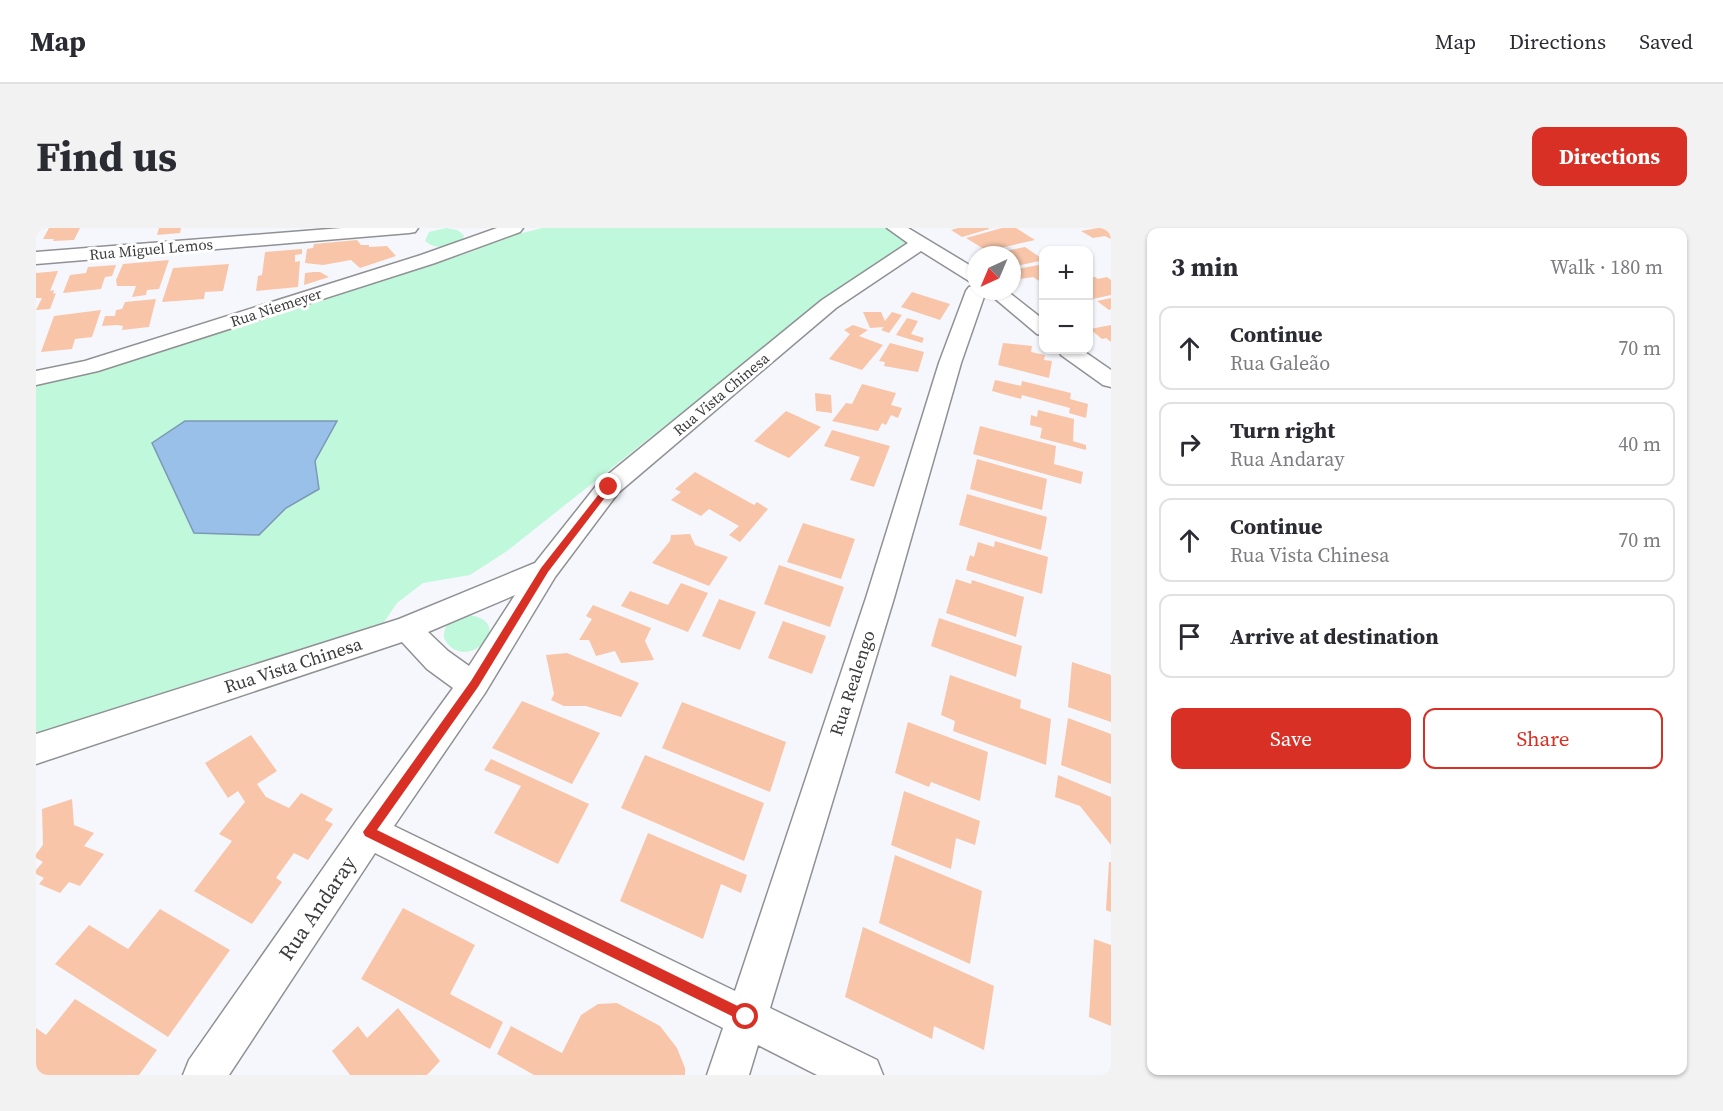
<!DOCTYPE html>
<meta charset="utf-8">
<style>
:root{--surface:#fff;--page:#f2f2f3;--text:#2b2b33;--muted:#7c7c81;--line:#e1e1e2;--accent:#d93025}
body{margin:0;font-family:"Source Serif 4",serif;background:var(--page);color:var(--text)}
.controls{position:absolute;right:18px;top:18px;display:grid;overflow:hidden;border-radius:12px;box-shadow:0 2px 4px #0004}
.controls button{width:54px;height:54px;display:grid;place-items:center;padding:0;border:0;border-bottom:2px solid var(--line);background:var(--surface);color:var(--text);font:30px sans-serif}
.compass{position:absolute;left:931px;top:18px;width:54px;height:54px;border-radius:50%;background:var(--surface);box-shadow:0 2px 4px #0004;rotate:224deg}
.stop{position:absolute;width:18px;height:18px;margin:-14px;border:4px solid #d93025;border-radius:50%;background:#fff}
.stop.end{background:#d93025;border-color:#fff;box-shadow:0 2px 6px #0008}
.list{margin:0;padding:0;list-style:none}
h2{display:flex;justify-content:space-between;align-items:center;height:78px;margin:0;padding:0 24px;font-size:26px}
h2 small{font-size:20px;font-weight:400;color:var(--muted)}
.list li{display:grid;grid-template-columns:39px 1fr auto;gap:18px;align-items:center;box-sizing:border-box;height:84px;margin:0 12px 12px;padding:0 12px;border:2px solid var(--line);border-radius:12px}
.list b{display:block;font-size:22px;white-space:nowrap}
.list p{margin:0;font-size:20px;white-space:nowrap;color:var(--muted)}
.list em{font-size:20px;font-style:normal;color:var(--muted)}
.actions{display:flex;gap:12px;padding:18px 24px}
.actions a{flex:1;padding:14px 0;border:2px solid var(--accent);border-radius:12px;text-align:center;font-size:21px;color:var(--accent)}
.actions .main{background:var(--accent);color:#fff}
.icon{flex:none;width:33px;height:33px;fill:none;stroke:currentColor;stroke-width:2;stroke-linecap:round;stroke-linejoin:round}
.map{position:relative;flex:none;width:1075px;height:847px;overflow:hidden;border-radius:12px}
header{display:flex;align-items:center;gap:36px;box-sizing:border-box;height:84px;padding:0 30px;background:var(--surface);border-bottom:2px solid var(--line)}
header strong{font-size:28px}
nav{display:flex;gap:33px;margin-inline-start:auto;font-size:21px}
.intro{display:flex;align-items:center;justify-content:space-between;box-sizing:border-box;height:144px;padding:0 36px}
h1{margin:0;font-size:42px}
.button{padding:15px 27px;border-radius:12px;background:var(--accent);color:#fff;font-size:21px;font-weight:700}
main{display:flex;gap:36px;padding:0 36px}
aside{flex:1;background:var(--surface);border-radius:12px;box-shadow:0 2px 4px #0004}
.map>svg:first-child{display:block}
.green{fill:#bff8db}
.water{fill:#99c0e8;stroke:#7c98b5;stroke-width:1.5}
.building{fill:#f8c5a9}
.lines{fill:none;stroke-linecap:round;stroke-linejoin:round}
.minor-casing{stroke:#909195;stroke-width:3}
.minor{fill:#fff;fill-rule:evenodd}
.route{fill:#d93025}
.labels{text-anchor:middle;dominant-baseline:central;stroke-width:6;stroke-linejoin:round;paint-order:stroke}
.far-street-label{font-size:15px;fill:#3a3b3d;stroke:#fff}
.street-label{font-size:18px;fill:#3a3b3d;stroke:#fff}
.near-street-label{font-size:21px;fill:#3a3b3d;stroke:#fff}
</style>
<header>
<strong>Map</strong>
<nav><a>Map</a><a>Directions</a><a>Saved</a></nav>
</header>
<div class="intro"><h1>Find us</h1><a class="button">Directions</a></div>
<main>
<div class="map">
<svg width="1075" height="847" viewBox="0 0 1075 847">
<rect width="100%" height="100%" fill="#f6f7fc"/>
<!-- green -->
<path class="green" d="M410,0L421,2L428,7L426,14C412,18 401,23 389,13L393,4Z
M506,0H851L871,13L868,20L785,74L471,323L434,347L387,355L361,375L348,394L0,505V157L71,141L401,31L422,28L440,22L447,15Z
M433,387C483,394 428,449 408,410C407,395 419,389 433,387Z"/>
<!-- water -->
<path class="water" d="M149,193H301L279,233L283,261L250,280L223,307L158,305L116,215Z"/>
<!-- building -->
<path class="building" d="M13,0H44L38,12L17,13L18,11H7Z
M123,0H145L144,5L121,7Z
M922,0H953V1L926,9L915,2Z
M966,0H980L999,12L951,23L930,10Z
M1062,0H1075V11L1069,8L1057,10L1045,3Z
M321,12L325,17H333V19L351,18L360,28L324,40L315,32L287,37L269,35L271,21L277,20L278,16Z
M989,19L1008,32L980,38L976,36V27L960,25Z
M266,21V26L259,27V34L264,33L262,59L220,63L222,48L226,47L229,24Z
M133,32L123,61L111,62L110,67L96,69L100,58H81L80,52L87,36Z
M193,36L187,63L169,64L168,71L126,74L137,40Z
M1008,36V56L997,49L984,51L976,45V42Z
M80,37L76,48L69,49L65,61L27,65L34,47L50,45L52,39Z
M22,43L14,63L18,62L17,66L20,65L14,81L0,82L6,70H0V45Z
M278,44H284L293,49L268,57L269,45Z
M1059,49L1062,51L1071,49L1075,52V67L1052,72V58H1054L1052,50Z
M876,64L914,76L904,92L865,79Z
M1075,70V81L1073,82L1061,73Z
M120,71L113,99L86,102L87,98L81,97L66,98L69,88H79L80,82L86,81L89,74Z
M65,82L56,109L39,111L36,121L5,124L18,88Z
M827,84H845L849,93L856,84L866,87L853,105L845,102L848,99L834,100Z
M871,90L882,93L875,106L888,110L886,115L860,107Z
M817,97L832,102L823,108L847,117L826,142L793,131L814,106L808,102Z
M1075,97V114L1070,110L1066,111L1054,101Z
M854,115L888,124L882,144L848,138L849,134L843,133Z
M967,115L996,118L995,124L1009,127L1008,132L1016,133L1013,150L962,137Z
M959,152L985,158L986,153L1035,165L1034,171L1052,176L1050,190L1033,185L1034,180L986,167L985,171L956,163Z
M826,156L860,165L855,177L866,180L862,190L855,187L850,197L846,195L842,203L796,193L810,175L816,176Z
M779,165L795,167L796,185L780,183Z
M1002,182L1038,191L1037,213L1050,217V222L1004,210L1006,200L994,197L995,187L1001,189Z
M750,183L785,199L753,230L718,213Z
M944,198L1020,218L1018,236L1047,244L1045,256L937,226Z
M796,202L854,218L838,259L814,252L824,229L788,218Z
M941,231L1011,251L1006,282L934,261Z
M659,244L718,277L721,274L732,281L704,314L693,307L703,298L673,281L665,288L635,272L645,264L639,261Z
M931,266L1011,289L1005,322L923,297Z
M767,295L819,311L805,351L751,334Z
M654,306L659,317L692,329L673,358L616,335L634,313L635,307Z
M959,313L1012,329L1006,366L930,342L934,327L938,329L942,314L958,319Z
M743,337L808,359L794,399L728,376Z
M920,351L935,356L936,352L988,369L980,409L910,385Z
M645,355L672,365L652,404L585,378L594,363L632,377Z
M683,371L720,384L704,422L666,408Z
M557,377L615,400L609,413L618,432L585,435L579,423L560,428L553,412H543L556,391L550,388Z
M903,390L986,418L980,449L895,418Z
M747,393L790,408L776,446L732,430Z
M531,425L603,455L585,489L550,478H528L515,472L518,466L510,427Z
M1036,434L1075,447V494L1032,479Z
M914,447L985,472L984,480L1015,491L1010,537L917,503L919,493L905,487Z
M486,473L564,505L536,556L456,520Z
M646,474L750,514L734,564L626,520Z
M1032,490L1075,506V556L1025,537Z
M872,494L952,524L944,573L895,554L893,559L859,545Z
M215,507L241,543L221,556L230,569L253,580L265,565L297,581L289,592L297,596L272,632L258,625L240,650L246,654L216,696L158,663L196,613L183,606L209,574L202,563L192,570L169,535Z
M609,527L728,575L708,633L585,580Z
M455,531L553,576L522,636L458,605L485,558L448,542Z
M1022,547L1075,569V617L1044,578L1019,569Z
M868,563L944,593L939,617L920,610L915,641L855,617Z
M36,571L38,597L58,605L48,618L68,626L44,658L33,654L24,665L3,656L8,650L0,646V642L7,634L0,630V626L7,617L6,581Z
M612,605L711,647L705,665L685,656L667,711L584,673Z
M859,627L946,663L934,736L843,695Z
M1073,634H1075V684L1070,682Z
M367,680L439,717L414,766L467,794L454,821L325,751Z
M124,681L194,722L132,809L19,736L53,697L92,721Z
M827,699L958,758L948,822L898,798L896,811L809,769Z
M1058,711L1075,717V798L1053,789Z
M39,771L121,822L103,847H5L0,844V800L10,807Z
M581,775L624,798L641,820L649,840V847H498L461,826L475,798L526,825L545,787L562,776Z
M362,780L404,833L391,847H314L296,823L322,798L331,810Z"/>
<g class="lines">
<!-- minor casing -->
<g class="minor-casing">
<path id="minor" d="M306,0H382L379,4L373,5L0,36V24Z
M461,0H487L484,4L399,35L62,143L0,157V143L49,133L385,27Z
M851,0H872L940,41V55L933,53L885,23L800,80L582,265L519,349L449,465L358,598L699,763L830,370L903,135L930,63L933,59L940,57V63H971L1008,92V108L1001,106L950,63L925,135L858,370L734,780L841,832L847,847H781L722,817L713,847H671L687,800L339,625L193,847H147L153,832L321,592L417,460L391,441L366,414L0,536V506L363,391L499,335L564,253L786,72L872,15ZM479,367L433,438L412,423L392,404Z
M1023,122H1046L1075,142V159L1067,157L1025,127Z"/>
</g>
<!-- minor -->
<use href="#minor" class="minor"/>
</g>
<!-- route -->
<path class="route" d="M570,257L577,259L512,344L442,459L341,602L714,784L716,789L714,793L710,795L329,608L327,604L435,453L505,340Z"/>
<g class="labels">
<!-- far-street labels -->
<g class="far-street-label">
<text transform="translate(115 21) rotate(-5)">Rua Miguel Lemos</text>
<text transform="translate(240 79) rotate(-18)">Rua Niemeyer</text>
<text transform="translate(685 166) rotate(-40)">Rua Vista Chinesa</text>
</g>
<!-- street labels -->
<g class="street-label">
<text transform="translate(257 437) rotate(-18)">Rua Vista Chinesa</text>
<text transform="translate(816 455) rotate(-72)">Rua Realengo</text>
</g>
<!-- near-street labels -->
<g class="near-street-label">
<text transform="translate(281 680) rotate(-56)">Rua Andaray</text>
</g>
</g>
</svg>
<div class="controls">
<button>+</button>
<button>−</button>
</div>
<svg class="compass" viewBox="-18 -18 36 36"><path d="M0-13l5 13h-10z" fill="#e53935"/><path d="M0 13l5-13h-10z" fill="#7c7c81"/></svg>
<div class="stop" style="left:710px;top:789px"></div>
<div class="stop end" style="left:573px;top:259px"></div>
</div>
<aside>
<h2>3 min<small>Walk · 180 m</small></h2>
<ul class="list">
<li><svg class="icon" aria-label="ahead" viewBox="0 0 24 24"><path d="M12 20V5M6 11l6-6 6 6"/></svg><div><b>Continue</b><p>Rua Galeão</p></div><em>70 m</em></li>
<li><svg class="icon" aria-label="right" viewBox="0 0 24 24"><path d="M7 20v-9h11M14 6l5 5-5 5"/></svg><div><b>Turn right</b><p>Rua Andaray</p></div><em>40 m</em></li>
<li><svg class="icon" aria-label="ahead" viewBox="0 0 24 24"><path d="M12 20V5M6 11l6-6 6 6"/></svg><div><b>Continue</b><p>Rua Vista Chinesa</p></div><em>70 m</em></li>
<li><svg class="icon" aria-label="arrive" viewBox="0 0 24 24"><path d="M6 21V4h12l-3 4 3 4H6"/></svg><div><b>Arrive at destination</b></div></li>
</ul>
<div class="actions"><a class="main">Save</a><a>Share</a></div>
</aside>
</main>
